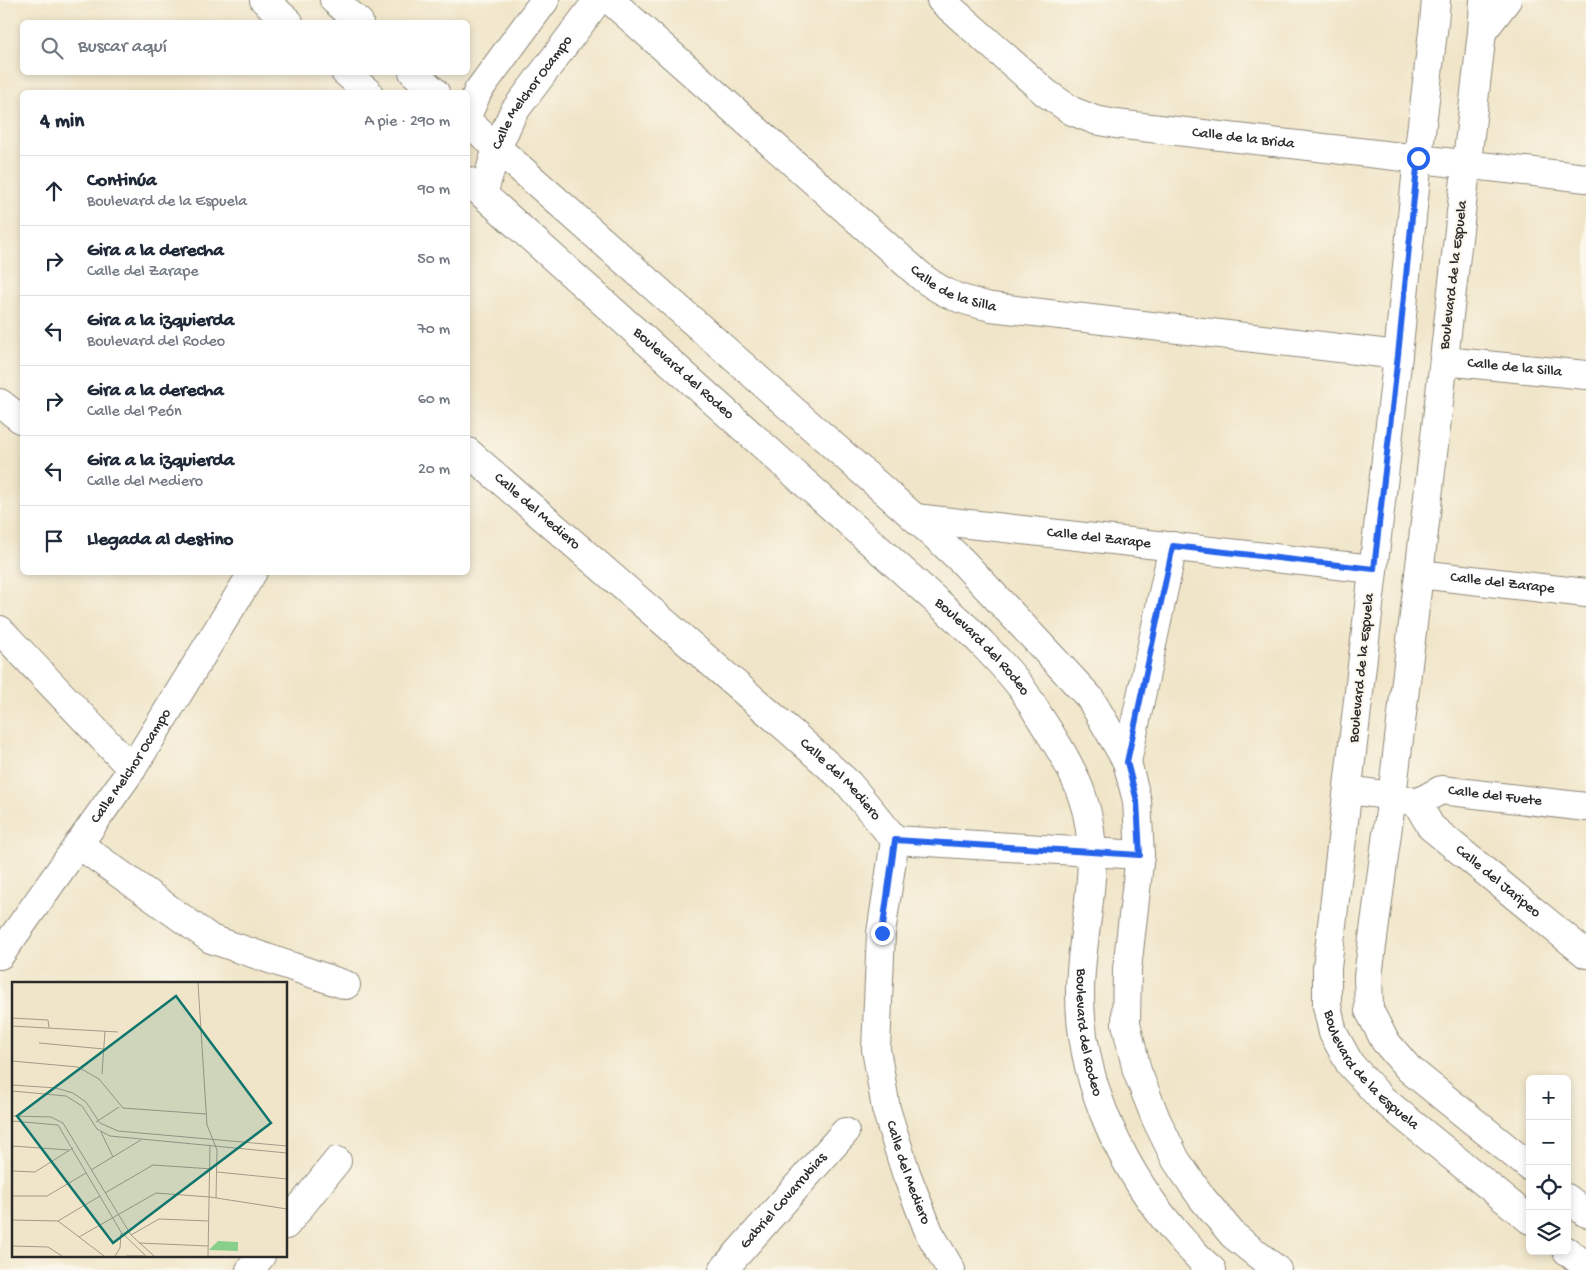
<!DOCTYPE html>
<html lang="es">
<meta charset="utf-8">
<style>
:root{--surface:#fff;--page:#f6f6f7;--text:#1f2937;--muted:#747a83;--line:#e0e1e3}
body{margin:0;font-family:"Gochi Hand",sans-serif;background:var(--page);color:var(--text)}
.controls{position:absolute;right:15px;bottom:15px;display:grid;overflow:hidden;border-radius:8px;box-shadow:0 2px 8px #0003}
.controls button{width:45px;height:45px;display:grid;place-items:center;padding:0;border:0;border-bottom:1px solid var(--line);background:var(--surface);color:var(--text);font:25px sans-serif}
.stop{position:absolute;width:15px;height:15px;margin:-11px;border:4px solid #2563eb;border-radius:50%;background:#fff}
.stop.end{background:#2563eb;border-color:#fff;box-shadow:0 1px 5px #0008}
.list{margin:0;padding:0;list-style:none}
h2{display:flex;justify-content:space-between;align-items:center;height:65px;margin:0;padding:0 20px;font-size:21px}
h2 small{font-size:16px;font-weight:400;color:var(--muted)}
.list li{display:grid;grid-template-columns:32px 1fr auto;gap:15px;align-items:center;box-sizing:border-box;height:70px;padding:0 20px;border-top:1px solid var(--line)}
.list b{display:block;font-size:19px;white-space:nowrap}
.list p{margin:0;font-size:16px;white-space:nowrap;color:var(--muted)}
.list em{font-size:16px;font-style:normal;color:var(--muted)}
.icon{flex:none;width:28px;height:28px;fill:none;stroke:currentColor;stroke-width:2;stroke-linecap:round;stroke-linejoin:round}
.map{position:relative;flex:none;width:1586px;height:1270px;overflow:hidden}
.search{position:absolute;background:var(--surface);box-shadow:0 2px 8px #0003;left:20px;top:20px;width:450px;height:55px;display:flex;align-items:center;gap:12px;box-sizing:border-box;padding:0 18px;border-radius:8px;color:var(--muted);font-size:19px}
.panel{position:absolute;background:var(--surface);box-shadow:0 2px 8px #0003;left:20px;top:90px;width:450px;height:485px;border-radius:8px}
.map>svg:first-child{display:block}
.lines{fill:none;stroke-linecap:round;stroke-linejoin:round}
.minor-casing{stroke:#8e887a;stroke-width:30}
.minor{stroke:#fff;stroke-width:28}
.route{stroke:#2563eb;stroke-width:6}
.labels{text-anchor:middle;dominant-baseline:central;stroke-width:4;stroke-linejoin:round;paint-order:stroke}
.street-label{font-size:15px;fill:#2b2b2b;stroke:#fbf7ec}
.inset-road{fill:none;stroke:#a19b89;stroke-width:1}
.view{fill:#0f766e;fill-opacity:0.15;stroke:#0f766e;stroke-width:2.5}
.inset-edge{fill:none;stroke:#2b2b2b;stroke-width:2.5}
</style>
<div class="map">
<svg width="1586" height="1270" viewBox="0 0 1586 1270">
<rect width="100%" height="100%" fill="#fbf7ec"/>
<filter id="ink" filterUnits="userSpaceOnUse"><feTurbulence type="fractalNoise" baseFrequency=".02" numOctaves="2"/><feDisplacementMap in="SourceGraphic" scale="10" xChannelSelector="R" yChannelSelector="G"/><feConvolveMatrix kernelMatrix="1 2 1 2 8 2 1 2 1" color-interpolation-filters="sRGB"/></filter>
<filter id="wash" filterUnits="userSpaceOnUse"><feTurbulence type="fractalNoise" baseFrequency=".0096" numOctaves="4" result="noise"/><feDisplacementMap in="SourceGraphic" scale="20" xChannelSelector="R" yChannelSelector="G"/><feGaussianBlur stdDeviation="1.12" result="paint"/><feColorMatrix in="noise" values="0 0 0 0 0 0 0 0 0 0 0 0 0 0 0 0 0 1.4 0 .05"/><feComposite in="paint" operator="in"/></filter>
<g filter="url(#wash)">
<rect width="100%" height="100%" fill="#f0e5c8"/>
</g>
<g filter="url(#ink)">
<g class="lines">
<!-- minor casing -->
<g class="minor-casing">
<g id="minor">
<path d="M264,0L289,22"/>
<path d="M334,0L359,22"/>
<path id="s1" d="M610,0L923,278C947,296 962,300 991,307L1398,355"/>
<path id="s2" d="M941,0L1046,93L1072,111L1095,120L1116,124L1586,178"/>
<path id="s3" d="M1436,0L1434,23L1418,158L1398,355L1327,968V1006L1333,1033L1350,1064L1381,1098L1530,1220"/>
<path d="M1484,0L1482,32L1419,574L1392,796L1368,976L1369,1010L1385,1041L1409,1069L1530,1167"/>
<path d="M1482,32L1507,0"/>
<path d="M345,72L368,92"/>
<path d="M413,72L435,92"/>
<path d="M468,114L478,91L545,0"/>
<path d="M468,122L933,534L963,562L1090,698L1127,762L1137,801L1140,855L1127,969L1126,1023L1137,1071L1156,1119L1176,1160L1202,1198L1233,1235L1277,1270"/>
<path id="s4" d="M468,181L970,631C987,649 1006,667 1021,687C1028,697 1034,708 1041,719C1057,744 1074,770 1083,799C1104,861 1081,927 1080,990C1079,1083 1124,1176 1185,1243C1194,1252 1202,1262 1212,1270"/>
<path id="s5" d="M483,194L497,148L513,113L598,0"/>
<path id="s6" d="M1444,361L1586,375"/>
<path d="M0,403L22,420"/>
<path id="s7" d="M468,452L791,732L849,784L895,840L881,933L876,1049L886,1109L906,1173L929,1232L951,1270"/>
<path id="s8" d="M915,518L1373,569"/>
<path id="s9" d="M1419,574L1586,593"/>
<path d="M0,630L132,769"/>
<path d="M1127,762L1173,546"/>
<path id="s10" d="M1349,790L1392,796L1417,803L1441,790L1586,807"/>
<path id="s11" d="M1417,803L1431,827L1586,954"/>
<path d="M895,840L1140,855"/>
<path d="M78,844L211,939L346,985"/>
<path id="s12" d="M0,955L132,769L253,572"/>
<path d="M1567,1198L1586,1213"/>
<path d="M286,1225L337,1161"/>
<path d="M1567,1251L1586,1266"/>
<path d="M250,1270L261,1256"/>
<path id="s13" d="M723,1270L845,1132"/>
</g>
</g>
<!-- minor -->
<use href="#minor" class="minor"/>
</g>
</g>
<g class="lines" filter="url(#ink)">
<!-- route -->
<path class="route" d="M882,933L895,840L1140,855L1137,801L1127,762L1173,546L1374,569L1398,355L1418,158"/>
</g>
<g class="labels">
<!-- street labels -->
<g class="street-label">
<text stroke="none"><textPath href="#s5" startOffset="114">Calle Melchor Ocampo</textPath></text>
<text stroke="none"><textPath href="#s2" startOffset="346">Calle de la Brida</textPath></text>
<text transform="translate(1454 275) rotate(-83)">Boulevard de la Espuela</text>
<text stroke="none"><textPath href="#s1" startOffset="451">Calle de la Silla</textPath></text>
<text stroke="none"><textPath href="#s6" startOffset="71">Calle de la Silla</textPath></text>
<text stroke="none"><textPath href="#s4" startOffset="289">Boulevard del Rodeo</textPath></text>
<text stroke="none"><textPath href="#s7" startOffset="91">Calle del Mediero</textPath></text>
<text stroke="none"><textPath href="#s8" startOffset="185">Calle del Zarape</textPath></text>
<text stroke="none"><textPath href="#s9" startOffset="84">Calle del Zarape</textPath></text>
<text stroke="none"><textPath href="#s4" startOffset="694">Boulevard del Rodeo</textPath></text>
<text transform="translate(1362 668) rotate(-84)">Boulevard de la Espuela</text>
<text stroke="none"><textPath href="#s12" startOffset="230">Calle Melchor Ocampo</textPath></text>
<text stroke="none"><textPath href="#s7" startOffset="496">Calle del Mediero</textPath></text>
<text stroke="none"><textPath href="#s10" startOffset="151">Calle del Fuete</textPath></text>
<text stroke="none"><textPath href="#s11" startOffset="114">Calle del Jaripeo</textPath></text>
<text stroke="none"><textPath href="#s4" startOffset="1114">Boulevard del Rodeo</textPath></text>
<text stroke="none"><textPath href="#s3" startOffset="1092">Boulevard de la Espuela</textPath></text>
<text stroke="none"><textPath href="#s7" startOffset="916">Calle del Mediero</textPath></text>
<text stroke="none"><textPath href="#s13" startOffset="92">Gabriel Covarrubias</textPath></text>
</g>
</g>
<!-- overview -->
<g transform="translate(12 982)">
<rect width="275" height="275" fill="#f0e5c8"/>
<path d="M206,259L226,260V269L197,268Z" fill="#87cf8a"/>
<path class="inset-road" d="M186,1L195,143L205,168L204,216M0,36L36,38L37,46M0,44L106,50M27,61L92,67M0,79L66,85L87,97L111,126L194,132M90,92L93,49M0,103L44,106L61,111L74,120L88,141L106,149L275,164M0,109L54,114L70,124L85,147L98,154L275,171M0,134L39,135L51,141L119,253L142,274M0,139L46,143L109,250L134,274M84,140L107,125M89,150L101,175M0,164L57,168M79,188L129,158M0,189L23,190L61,166M205,190L275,197M93,211L141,183L200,187M0,214H35L74,191M0,238L46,239L92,274M46,239L88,214M119,253L147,237L197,239M67,255L144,211L198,215L275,227M127,261L196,264M0,264L36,265L50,274M103,274L108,266L109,251M114,274H132M196,274L198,163"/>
<path class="view" d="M164,14L259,141L101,261L5,134Z"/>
<rect width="275" height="275" class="inset-edge"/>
</g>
</svg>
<div class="controls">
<button>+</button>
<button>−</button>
<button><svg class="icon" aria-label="locate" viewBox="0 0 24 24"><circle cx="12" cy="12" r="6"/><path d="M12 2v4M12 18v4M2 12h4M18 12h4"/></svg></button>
<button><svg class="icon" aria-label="layers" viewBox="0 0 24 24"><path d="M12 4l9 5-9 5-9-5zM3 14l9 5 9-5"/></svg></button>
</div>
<div class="stop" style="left:1418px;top:158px"></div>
<div class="stop end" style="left:882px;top:933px"></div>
<div class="search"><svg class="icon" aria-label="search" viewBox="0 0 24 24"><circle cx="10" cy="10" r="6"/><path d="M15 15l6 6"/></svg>Buscar aquí</div>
<section class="panel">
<h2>4 min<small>A pie · 290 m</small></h2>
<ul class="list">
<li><svg class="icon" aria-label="ahead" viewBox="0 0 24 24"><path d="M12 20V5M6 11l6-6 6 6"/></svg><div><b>Continúa</b><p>Boulevard de la Espuela</p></div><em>90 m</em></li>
<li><svg class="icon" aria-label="right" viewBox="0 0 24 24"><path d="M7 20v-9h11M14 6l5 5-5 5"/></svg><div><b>Gira a la derecha</b><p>Calle del Zarape</p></div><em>50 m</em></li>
<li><svg class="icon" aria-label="left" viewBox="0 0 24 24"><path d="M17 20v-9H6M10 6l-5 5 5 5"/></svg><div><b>Gira a la izquierda</b><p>Boulevard del Rodeo</p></div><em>70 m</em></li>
<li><svg class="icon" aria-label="right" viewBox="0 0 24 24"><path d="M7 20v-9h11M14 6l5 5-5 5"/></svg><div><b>Gira a la derecha</b><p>Calle del Peón</p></div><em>60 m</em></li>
<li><svg class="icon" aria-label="left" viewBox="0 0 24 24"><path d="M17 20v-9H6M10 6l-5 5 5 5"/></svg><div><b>Gira a la izquierda</b><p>Calle del Mediero</p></div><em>20 m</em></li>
<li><svg class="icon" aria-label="arrive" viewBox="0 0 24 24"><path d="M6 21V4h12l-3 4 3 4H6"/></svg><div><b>Llegada al destino</b></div></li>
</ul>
</section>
</div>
